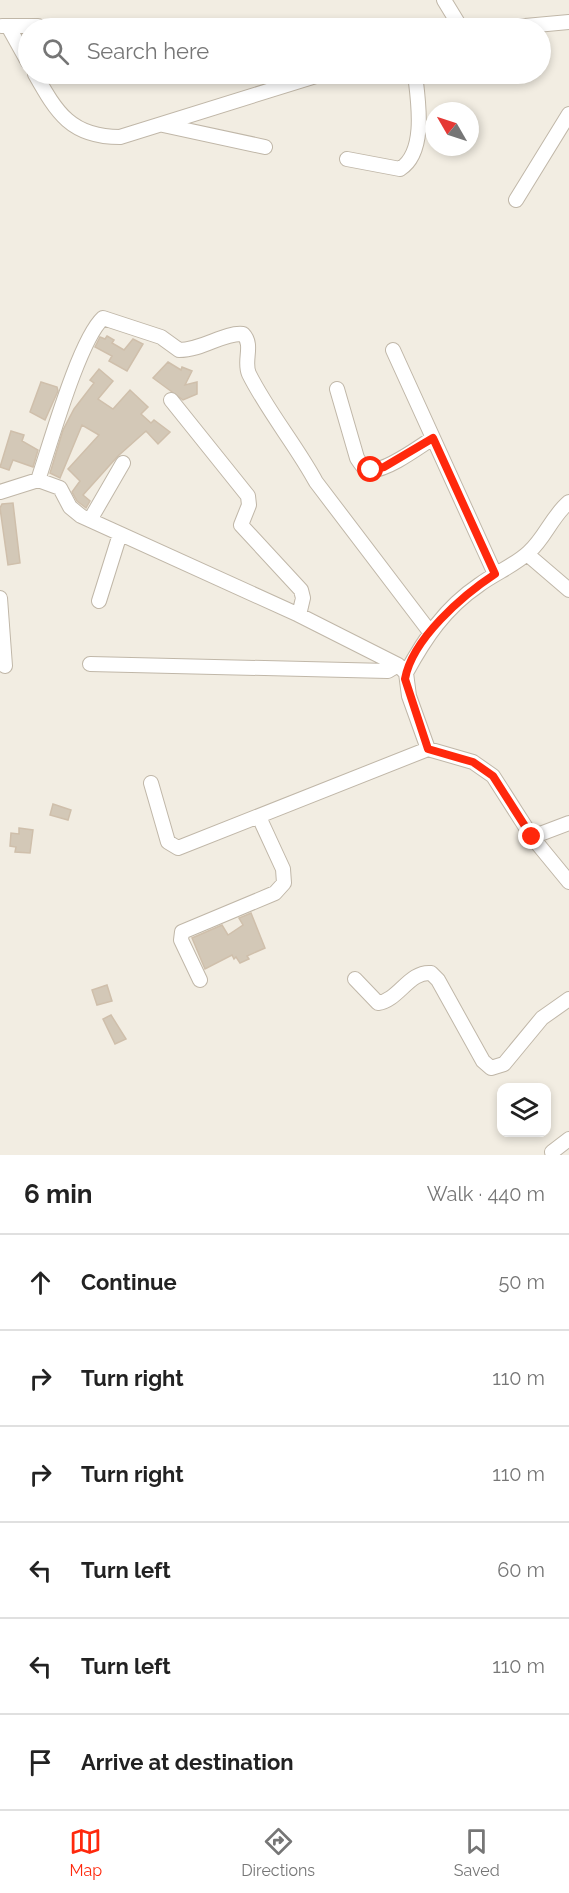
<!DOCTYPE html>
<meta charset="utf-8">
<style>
:root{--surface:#fff;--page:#f2f2f2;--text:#222;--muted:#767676;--line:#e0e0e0;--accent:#ff280c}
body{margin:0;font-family:Raleway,sans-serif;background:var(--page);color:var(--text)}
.controls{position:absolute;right:18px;bottom:18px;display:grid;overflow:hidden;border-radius:12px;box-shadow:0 3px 9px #0003}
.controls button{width:54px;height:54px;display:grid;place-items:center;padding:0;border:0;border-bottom:2px solid var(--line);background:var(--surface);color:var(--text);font:30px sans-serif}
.compass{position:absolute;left:425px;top:102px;width:54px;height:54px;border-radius:50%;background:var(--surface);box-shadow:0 3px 9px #0003;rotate:309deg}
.stop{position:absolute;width:18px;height:18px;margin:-14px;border:4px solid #ff280c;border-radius:50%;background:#fff}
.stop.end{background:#ff280c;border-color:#fff;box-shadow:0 2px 6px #0008}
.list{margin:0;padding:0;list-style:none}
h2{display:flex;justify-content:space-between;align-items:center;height:78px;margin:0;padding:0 24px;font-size:26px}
h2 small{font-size:20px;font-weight:400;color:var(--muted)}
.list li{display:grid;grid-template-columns:39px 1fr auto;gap:18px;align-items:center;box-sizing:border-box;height:96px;padding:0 24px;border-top:2px solid var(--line)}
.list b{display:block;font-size:22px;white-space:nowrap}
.list em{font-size:20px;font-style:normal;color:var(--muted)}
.icon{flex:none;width:33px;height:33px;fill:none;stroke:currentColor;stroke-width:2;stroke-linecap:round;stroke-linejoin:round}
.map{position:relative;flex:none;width:569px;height:1155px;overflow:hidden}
.search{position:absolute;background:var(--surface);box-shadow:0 3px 9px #0003;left:18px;right:18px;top:18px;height:66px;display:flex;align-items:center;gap:15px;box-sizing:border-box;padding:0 21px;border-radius:33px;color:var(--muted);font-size:22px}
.sheet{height:654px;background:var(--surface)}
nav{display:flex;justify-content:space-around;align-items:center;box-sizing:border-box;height:84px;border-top:2px solid var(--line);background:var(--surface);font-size:16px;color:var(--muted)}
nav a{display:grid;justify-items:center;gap:3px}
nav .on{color:var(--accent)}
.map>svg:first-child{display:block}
.building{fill:#d3c8b7;stroke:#cfbfab;stroke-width:1.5}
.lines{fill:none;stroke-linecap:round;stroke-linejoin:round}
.minor-casing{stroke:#c0b7a8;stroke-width:16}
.minor{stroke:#fff;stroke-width:14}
.route{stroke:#ff280c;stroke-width:8}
</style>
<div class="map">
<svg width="569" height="1155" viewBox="0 0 569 1155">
<rect width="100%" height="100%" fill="#f2ede2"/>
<!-- building -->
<path class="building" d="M107,336L114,340L112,343L124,350L133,339L143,344L127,371L109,361L112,356L95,347L100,337L105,339Z
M168,362L181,370L182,367L192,371L185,385L197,382V394L183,400L153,378Z
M99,369L113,381L98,399L113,409L130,390L148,407L141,414L151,423L154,420L170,432L158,444L146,431L118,456L83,495L90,501L86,508L77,501L72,492L80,481L68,469L99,435L82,425L60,478L50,473L63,430L74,409L94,383L90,380Z
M41,382L57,387L58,391L45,420L30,412Z
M11,431L24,435L22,441L38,450L33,467L13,460L9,470L0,467Z
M13,503L20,563L8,565L0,508L2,504Z
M53,804L71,810L68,820L50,815Z
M19,828L33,830L30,853L15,852L16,847L10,846L11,833L19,834Z
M251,913L265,948L247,956L249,959L240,963L236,957L234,959L232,955L205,969L192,938L222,925L228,935L243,925L239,918Z
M107,985L112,1001L97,1005L92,990Z
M111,1015L126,1039L115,1044L103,1019Z"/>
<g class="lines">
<!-- minor casing -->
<g class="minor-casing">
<path id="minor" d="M444,0L461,28
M2,26H38
M8,26L28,62
M504,28L569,22
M35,74C57,113 71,137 120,137L322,74
M163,125L265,147
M347,159L400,169C427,152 418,100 415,74
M516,200L569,114
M393,350L495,574
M337,389L357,458C361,464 364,470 372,470C388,470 419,447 433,438
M171,400L248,496L249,505L241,525L301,590L303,598L299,615
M38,480C50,445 79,340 103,318L161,337L179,350C203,350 224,332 243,334C254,345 243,361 249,374C268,412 296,445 316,482L430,632
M0,492L38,480L60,488L70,507L81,516L299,615L398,665L406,673L409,696L428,749L473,762L493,776L532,837L569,882
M90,520L123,463
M527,554L569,590
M0,598L5,666
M99,601L120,534
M90,664L388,671L398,665
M406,673C425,638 445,608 479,585C495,573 514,566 529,552C545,538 552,516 569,502
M151,783L168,842L178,848L428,749
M532,837L569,823
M355,979L378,1003C399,1000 409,971 431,973L438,980L483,1061L491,1068L504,1064L542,1018L569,999
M200,980L181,940L182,932L275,893L284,883L283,869L259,817
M552,1152L569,1139"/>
</g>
<!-- minor -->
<use href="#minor" class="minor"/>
</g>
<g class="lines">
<!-- route -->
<path class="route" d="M371,470L384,467L433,438L495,574C463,595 412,639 405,679L428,749L473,762L493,776L532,837"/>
</g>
</svg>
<div class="controls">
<button><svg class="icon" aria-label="layers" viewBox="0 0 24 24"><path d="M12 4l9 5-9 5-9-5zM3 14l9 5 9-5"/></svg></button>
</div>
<svg class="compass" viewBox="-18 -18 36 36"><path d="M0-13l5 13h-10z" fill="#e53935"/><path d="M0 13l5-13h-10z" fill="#767676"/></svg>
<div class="stop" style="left:371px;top:470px"></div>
<div class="stop end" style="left:532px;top:837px"></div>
<div class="search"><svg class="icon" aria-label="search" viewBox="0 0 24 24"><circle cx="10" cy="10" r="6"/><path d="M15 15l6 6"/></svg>Search here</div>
</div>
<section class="sheet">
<h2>6 min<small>Walk · 440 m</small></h2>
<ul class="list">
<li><svg class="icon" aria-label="ahead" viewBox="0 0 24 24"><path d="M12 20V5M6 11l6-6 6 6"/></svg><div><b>Continue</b></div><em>50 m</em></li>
<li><svg class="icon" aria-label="right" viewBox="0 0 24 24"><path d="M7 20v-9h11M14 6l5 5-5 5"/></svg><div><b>Turn right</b></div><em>110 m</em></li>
<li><svg class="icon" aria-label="right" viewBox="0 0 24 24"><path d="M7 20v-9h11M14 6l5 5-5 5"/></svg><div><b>Turn right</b></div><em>110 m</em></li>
<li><svg class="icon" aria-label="left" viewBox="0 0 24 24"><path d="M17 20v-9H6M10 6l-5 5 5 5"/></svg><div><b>Turn left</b></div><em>60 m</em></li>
<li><svg class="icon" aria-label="left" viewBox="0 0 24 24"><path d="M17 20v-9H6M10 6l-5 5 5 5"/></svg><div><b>Turn left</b></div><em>110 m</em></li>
<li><svg class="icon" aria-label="arrive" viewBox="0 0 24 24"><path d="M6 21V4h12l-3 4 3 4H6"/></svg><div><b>Arrive at destination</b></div></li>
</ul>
</section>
<nav>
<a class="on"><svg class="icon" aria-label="map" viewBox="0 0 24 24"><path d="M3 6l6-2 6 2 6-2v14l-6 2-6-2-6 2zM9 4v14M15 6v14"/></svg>Map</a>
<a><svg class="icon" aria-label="directions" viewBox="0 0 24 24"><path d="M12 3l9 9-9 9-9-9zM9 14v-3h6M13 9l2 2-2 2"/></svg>Directions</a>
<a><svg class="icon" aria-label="saved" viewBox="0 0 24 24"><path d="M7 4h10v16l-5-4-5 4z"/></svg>Saved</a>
</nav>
